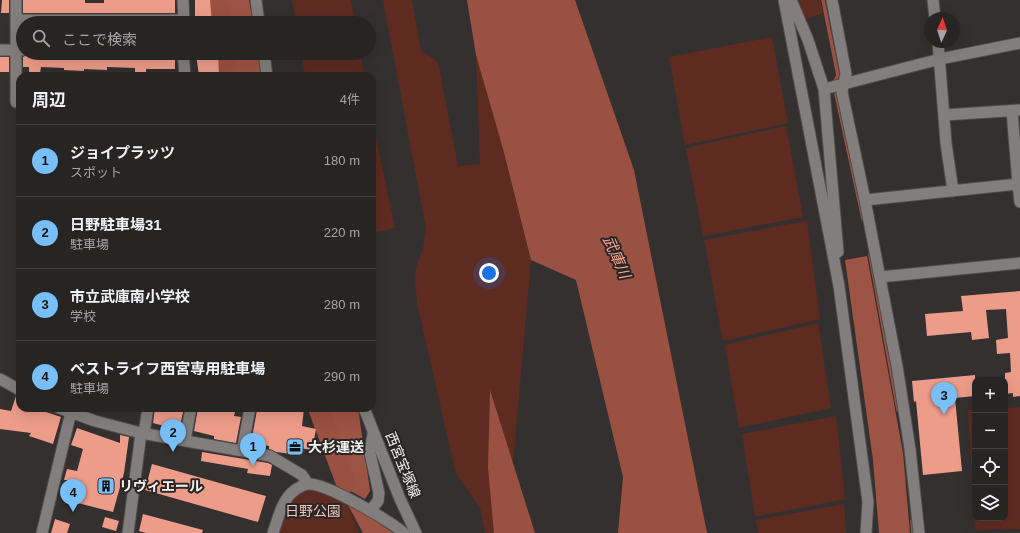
<!DOCTYPE html>
<html lang="ja">
<meta charset="utf-8">
<style>
:root{--surface:#272424;--page:#2f2c2c;--text:#f1f3f6;--muted:#a4a4a6;--line:#434141;--accent:#78bff7}
body{margin:0;font-family:Helvetica,"Noto Sans JP",sans-serif;background:var(--page);color:var(--text)}
.controls{position:absolute;right:12px;bottom:12px;display:grid;overflow:hidden;border-radius:8px;box-shadow:0 4px 16px #0002}
.controls button{width:36px;height:36px;display:grid;place-items:center;padding:0;border:0;border-bottom:1px solid var(--line);background:var(--surface);color:var(--text);font:20px sans-serif}
.compass{position:absolute;left:924px;top:12px;width:36px;height:36px;border-radius:50%;background:var(--surface);box-shadow:0 4px 16px #0002;rotate:3deg}
.you{position:absolute;left:489px;top:273px;width:14px;height:14px;margin:-10px;border:3px solid #fff;border-radius:50%;background:#1a73e8;box-shadow:0 0 0 6px #1a73e833}
.badge{display:grid;place-items:center;width:26px;height:26px;border-radius:50%;background:var(--accent);color:#111;font-size:13px;font-weight:700}
.pin{position:absolute;translate:-50% -33px;filter:drop-shadow(0 1px 2px #0008)}
.pin::after{content:'';position:absolute;top:21px;width:14px;height:12px;background:inherit;clip-path:polygon(0 0,100% 0,50% 100%)}
.list{margin:0;padding:0;list-style:none}
h2{display:flex;justify-content:space-between;align-items:center;height:52px;margin:0;padding:0 16px;font-size:17px}
h2 small{font-size:13px;font-weight:400;color:var(--muted)}
.list li{display:grid;grid-template-columns:26px 1fr auto;gap:12px;align-items:center;box-sizing:border-box;height:72px;padding:0 16px;border-top:1px solid var(--line)}
.list b{display:block;font-size:15px;white-space:nowrap}
.list p{margin:0;font-size:13px;white-space:nowrap;color:var(--muted)}
.list em{font-size:13px;font-style:normal;color:var(--muted)}
.icon{flex:none;width:22px;height:22px;fill:none;stroke:currentColor;stroke-width:2;stroke-linecap:round;stroke-linejoin:round}
.map{position:relative;flex:none;width:1020px;height:533px;overflow:hidden}
.search{position:absolute;background:var(--surface);box-shadow:0 4px 16px #0002;left:16px;top:16px;width:360px;height:44px;display:flex;align-items:center;gap:10px;box-sizing:border-box;padding:0 14px;border-radius:22px;color:var(--muted);font-size:15px}
.panel{position:absolute;background:var(--surface);box-shadow:0 4px 16px #0002;left:16px;top:72px;width:360px;height:340px;border-radius:12px}
.map>svg:first-child{display:block}
.green{fill:#5e2b21}
.forest{fill:#9e5444}
.water{fill:#9b5141}
.lines{fill:none;stroke-linecap:round;stroke-linejoin:round}
.stream{stroke:#9b5141;stroke-width:3.5}
.river{stroke:#9b5141;stroke-width:20}
.building{fill:#ed9c89}
.minor-casing{stroke:#4f4c4c;stroke-width:13}
.tertiary-casing{stroke:#4f4c4c;stroke-width:13}
.secondary-casing{stroke:#4f4c4c;stroke-width:13}
.minor{stroke:#827e7d;stroke-width:11}
.tertiary{stroke:#827e7d;stroke-width:11}
.secondary{stroke:#827e7d;stroke-width:11}
.labels{text-anchor:middle;dominant-baseline:central;stroke-width:4;stroke-linejoin:round;paint-order:stroke}
.poi-label{font-size:14px;font-weight:bold;fill:#f3f1f1;stroke:#2a2626;text-anchor:start}
.street-label{font-size:14px;fill:#f3f1f1;stroke:#2a2626}
.park-label{font-size:14px;fill:#f1c5ba;stroke:#2a2626}
.water-label{font-size:15px;font-style:italic;fill:#fca793;stroke:#2a2626}
</style>
<div class="map">
<svg width="1020" height="533" viewBox="0 0 1020 533">
<rect width="100%" height="100%" fill="#343030"/>
<!-- green -->
<path class="green" d="M292,0H351L355,23H296Z
M383,0H412L421,51L438,62L458,166L480,164L476,55L503,149L531,260L513,463L490,391L497,533H485L480,508L456,474L417,303L415,278L416,268L423,248L426,229Z
M797,0H820L823,13L806,19Z
M772,37L788,123L685,145L669,57Z
M301,53H360L364,74L351,76H305Z
M372,119L395,228L372,233Z
M786,126L803,217L703,236L686,148Z
M807,221L820,319L723,341L704,240Z
M818,323L831,408L739,428L725,345Z
M1020,407V529L975,530L968,410H975V518H1005V408Z
M836,416L845,499L755,517L742,434Z
M315,489L348,505L359,533H278L285,508L297,493Z
M844,504L846,533H758L756,520Z"/>
<!-- forest -->
<path class="forest" d="M221,0H249L253,23H225Z
M230,53H258L261,76H234Z
M867,256L903,453L910,533H879L873,460L845,260Z
M311,408H358L370,491L365,499L340,485Z
M348,505L358,508L393,533H363Z"/>
<!-- water -->
<path class="water" d="M467,0H575L634,170L707,533H618L623,477L576,280L531,260L503,149L476,55Z
M490,390L535,533H494L488,468Z"/>
<g class="lines">
<!-- stream -->
<path class="stream" d="M823,0L838,76L835,81
M836,94L863,219
M870,255L898,410
M912,521L913,533"/>
<!-- river -->
<path class="river" d="M217,0L220,23
M223,53L227,76
M318,408L346,483"/>
</g>
<!-- building -->
<path class="building" d="M2,0H9V13H1Z
M23,0H85V3H104V0H175V13H23Z
M195,0H210L212,22L195,21Z
M65,53L82,54V55L110,56V55H129V57L156,58V55H175V69H146V73L135,72V68L107,67V70L84,69V71L64,70V68L41,67L40,73H29V67H23V57L27,55H65Z
M204,53H218L219,76H199L196,54Z
M0,57H9V72H0Z
M1020,291V396L1013,397V393L1005,394V373L1011,372L1010,353L997,354L996,340L1008,338L1006,309L986,310L989,338L972,340L971,332L927,336L925,314L963,311L961,296Z
M975,375V396L955,398L962,471L923,475L916,401L914,402L912,381Z
M16,396L20,397V408H34L61,417L53,444L29,436L31,433L0,429V409L11,411Z
M155,408H184L179,430L153,423Z
M198,408H236L234,416L241,417L236,443L214,439V436L194,431Z
M269,408H304L302,426L316,429L314,440L318,441L317,451L300,448L299,455L276,452L269,449V446L251,443L257,410L269,412Z
M77,428L120,443V435L129,437L124,473L113,512L62,499L67,480H64L67,469L77,471L83,449L71,445Z
M202,452L268,463L272,465L270,476L247,473L248,469L201,461Z
M152,464L266,496L258,522L145,490Z
M143,514L203,530L202,533H146L139,531Z
M105,517L119,521L116,531L102,527Z
M55,519L70,524L67,533H51Z"/>
<g class="lines">
<!-- minor casing -->
<g class="minor-casing">
<path id="minor" d="M16,0V102H20
M183,0L184,23
M784,0L839,286L868,502L866,533
M791,0L808,40L824,89L838,252
M832,0L846,74L842,92L865,200L897,366L910,449L919,533
M933,0L935,18
M16,20H185
M938,42L946,143L953,191
M0,50H22
M183,53L185,76
M824,89L940,59L1020,43
M1012,111L1018,184
M944,115L1020,110
M865,200L1018,184L1020,202
M880,277L1020,263
M0,379L20,390
M59,408L95,421L141,433L270,456L302,475L308,484
M144,433L148,408
M185,440L191,408
M242,451L250,408
M370,511L378,501L379,493L370,453L373,434
M42,533L71,412
M273,533C278,519 282,499 295,490C298,488 305,484 309,484C328,484 388,520 404,533"/>
</g>
<!-- tertiary casing -->
<g class="tertiary-casing">
<path id="tertiary" d="M128,533L141,433"/>
</g>
<!-- secondary casing -->
<g class="secondary-casing">
<path id="secondary" d="M256,0L259,23
M264,53L267,76
M364,408L400,499L416,533"/>
</g>
<!-- minor -->
<use href="#minor" class="minor"/>
<!-- tertiary -->
<use href="#tertiary" class="tertiary"/>
<!-- secondary -->
<use href="#secondary" class="secondary"/>
</g>
<!-- icons -->
<defs>
<g id="office-square" transform="scale(0.9)"><rect x="-9" y="-9" width="18" height="18" rx="4" fill="#78bff7" stroke="#2a2626"/><path d="M-6-3h4V-5.5h4V-3h4V5H-6ZM-1-4.5V-3h2v-1.5ZM-6 0V1H6V0Z" fill="#111"/></g>
<g id="building-square" transform="scale(0.9)"><rect x="-9" y="-9" width="18" height="18" rx="4" fill="#78bff7" stroke="#2a2626"/><path d="M-4-6H4V6H1V3H-1V6H-4ZM-2.5-4.3h1.7v1.8h-1.7ZM.8-4.3h1.7v1.8H.8ZM-2.5-1h1.7V.8h-1.7ZM.8-1h1.7V.8H.8Z" fill="#111"/></g>
</defs>
<g fill-rule="evenodd">
<use href="#office-square" x="295" y="447"/>
<use href="#building-square" x="106" y="486"/>
</g>
<g class="labels">
<!-- poi labels -->
<g class="poi-label">
<text x="308" y="447">大杉運送</text>
<text x="119" y="486">リヴィエール</text>
</g>
<!-- street labels -->
<g class="street-label">
<text transform="translate(403 465) rotate(68)">西宮宝塚線</text>
</g>
<!-- park labels -->
<g class="park-label">
<text x="313" y="511">日野公園</text>
</g>
<!-- water labels -->
<g class="water-label">
<text transform="translate(617 257) rotate(66)">武庫川</text>
</g>
</g>
</svg>
<div class="controls">
<button>+</button>
<button>−</button>
<button><svg class="icon" aria-label="locate" viewBox="0 0 24 24"><circle cx="12" cy="12" r="6"/><path d="M12 2v4M12 18v4M2 12h4M18 12h4"/></svg></button>
<button><svg class="icon" aria-label="layers" viewBox="0 0 24 24"><path d="M12 4l9 5-9 5-9-5zM3 14l9 5 9-5"/></svg></button>
</div>
<svg class="compass" viewBox="-18 -18 36 36"><path d="M0-13l5 13h-10z" fill="#e53935"/><path d="M0 13l5-13h-10z" fill="#a4a4a6"/></svg>
<div class="you"></div>
<div class="pin badge" style="left:253px;top:466px">1</div>
<div class="pin badge" style="left:173px;top:452px">2</div>
<div class="pin badge" style="left:944px;top:415px">3</div>
<div class="pin badge" style="left:73px;top:512px">4</div>
<div class="search"><svg class="icon" aria-label="search" viewBox="0 0 24 24"><circle cx="10" cy="10" r="6"/><path d="M15 15l6 6"/></svg>ここで検索</div>
<section class="panel">
<h2>周辺<small>4件</small></h2>
<ul class="list">
<li><span class="badge">1</span><div><b>ジョイプラッツ</b><p>スポット</p></div><em>180 m</em></li>
<li><span class="badge">2</span><div><b>日野駐車場31</b><p>駐車場</p></div><em>220 m</em></li>
<li><span class="badge">3</span><div><b>市立武庫南小学校</b><p>学校</p></div><em>280 m</em></li>
<li><span class="badge">4</span><div><b>ベストライフ西宮専用駐車場</b><p>駐車場</p></div><em>290 m</em></li>
</ul>
</section>
</div>
